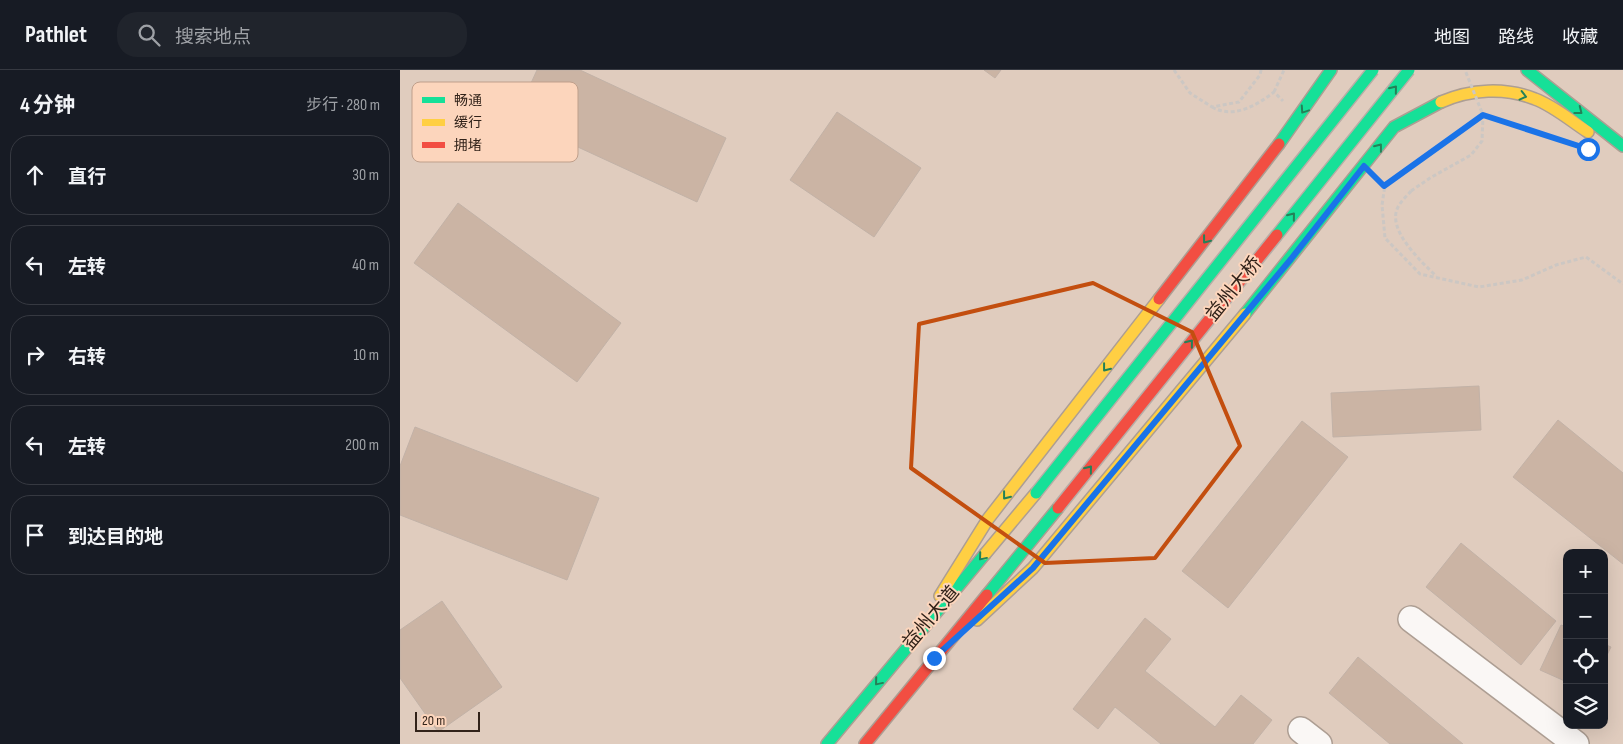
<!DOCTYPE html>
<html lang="zh">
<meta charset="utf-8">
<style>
:root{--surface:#171b24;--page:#20242c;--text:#f1f3f6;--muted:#9ea1a6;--line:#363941}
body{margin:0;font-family:"Sofia Sans Condensed","Noto Sans SC",sans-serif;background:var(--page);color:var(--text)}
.controls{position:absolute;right:15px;bottom:15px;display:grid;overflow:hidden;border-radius:10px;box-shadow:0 5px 20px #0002}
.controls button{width:45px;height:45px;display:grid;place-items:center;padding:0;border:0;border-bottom:1px solid var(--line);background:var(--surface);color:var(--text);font:25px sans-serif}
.scale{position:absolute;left:15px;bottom:12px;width:65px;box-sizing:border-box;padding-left:5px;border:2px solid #312219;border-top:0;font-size:14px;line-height:18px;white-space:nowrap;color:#312219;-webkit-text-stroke:4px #fcd5bc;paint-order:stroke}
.stop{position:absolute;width:15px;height:15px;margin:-11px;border:4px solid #1a73e8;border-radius:50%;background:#fff}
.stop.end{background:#1a73e8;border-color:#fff;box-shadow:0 1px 5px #0008}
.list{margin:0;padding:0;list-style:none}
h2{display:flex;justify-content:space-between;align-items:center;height:65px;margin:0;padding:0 20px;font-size:21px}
h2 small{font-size:16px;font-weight:400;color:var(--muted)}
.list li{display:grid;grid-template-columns:32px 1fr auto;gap:15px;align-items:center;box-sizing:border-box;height:80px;margin:0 10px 10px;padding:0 10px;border:1px solid var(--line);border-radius:20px}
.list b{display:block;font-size:19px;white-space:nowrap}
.list em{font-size:16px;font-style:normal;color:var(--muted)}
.icon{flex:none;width:28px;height:28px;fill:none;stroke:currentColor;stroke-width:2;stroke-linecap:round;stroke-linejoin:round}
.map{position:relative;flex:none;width:1223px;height:674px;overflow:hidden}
header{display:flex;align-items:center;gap:30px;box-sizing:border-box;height:70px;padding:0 25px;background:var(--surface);border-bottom:1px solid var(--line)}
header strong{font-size:24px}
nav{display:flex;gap:28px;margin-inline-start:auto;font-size:18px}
.search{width:350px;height:45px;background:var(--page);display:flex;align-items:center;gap:12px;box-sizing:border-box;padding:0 18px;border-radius:20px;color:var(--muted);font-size:19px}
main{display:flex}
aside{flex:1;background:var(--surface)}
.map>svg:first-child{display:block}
.building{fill:#cbb4a4;stroke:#c2b2a7}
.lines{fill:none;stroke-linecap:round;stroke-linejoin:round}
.street-casing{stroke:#ad9e93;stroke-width:28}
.fast-casing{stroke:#ad9e93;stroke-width:14}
.slow-casing{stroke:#ad9e93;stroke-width:14}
.jam-casing{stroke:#ad9e93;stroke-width:14}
.path{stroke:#ccc7c3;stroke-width:3;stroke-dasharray:4 2.5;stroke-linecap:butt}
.street{stroke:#faf7f5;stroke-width:25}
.fast{stroke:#16e098;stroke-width:11}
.slow{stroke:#ffcf43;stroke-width:11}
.jam{stroke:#f24e42;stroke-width:11}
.fast-bridge-casing{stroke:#b7ada6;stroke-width:14;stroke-linecap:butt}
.jam-bridge-casing{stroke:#b7ada6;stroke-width:14;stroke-linecap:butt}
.path-bridge{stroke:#ccc7c3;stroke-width:3;stroke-dasharray:4 2.5;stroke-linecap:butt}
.fast-bridge{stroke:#16e098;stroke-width:11}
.jam-bridge{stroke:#f24e42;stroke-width:11}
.oneway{stroke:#248158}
.route{stroke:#1a73e8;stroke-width:6}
.marked{fill:none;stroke:#c34e0f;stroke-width:4;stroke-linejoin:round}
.labels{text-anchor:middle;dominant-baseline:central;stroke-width:4;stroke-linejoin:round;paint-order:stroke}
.street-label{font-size:19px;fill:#312219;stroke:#fcd5bc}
.key{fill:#fcd5bc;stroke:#bf9f8b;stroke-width:1}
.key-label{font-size:14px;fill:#312219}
</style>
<header>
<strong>Pathlet</strong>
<div class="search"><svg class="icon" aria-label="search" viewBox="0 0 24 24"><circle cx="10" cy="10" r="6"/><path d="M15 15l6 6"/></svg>搜索地点</div>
<nav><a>地图</a><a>路线</a><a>收藏</a></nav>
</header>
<main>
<aside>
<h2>4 分钟<small>步行 · 280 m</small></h2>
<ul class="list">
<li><svg class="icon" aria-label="ahead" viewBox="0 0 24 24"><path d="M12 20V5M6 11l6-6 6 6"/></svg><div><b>直行</b></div><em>30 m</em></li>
<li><svg class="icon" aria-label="left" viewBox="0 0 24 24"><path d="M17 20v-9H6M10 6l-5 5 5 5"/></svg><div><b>左转</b></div><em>40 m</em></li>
<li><svg class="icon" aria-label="right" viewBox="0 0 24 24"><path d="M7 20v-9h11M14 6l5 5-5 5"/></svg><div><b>右转</b></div><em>10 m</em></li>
<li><svg class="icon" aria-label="left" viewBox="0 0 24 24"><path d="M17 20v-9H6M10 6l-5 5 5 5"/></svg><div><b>左转</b></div><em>200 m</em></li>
<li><svg class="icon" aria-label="arrive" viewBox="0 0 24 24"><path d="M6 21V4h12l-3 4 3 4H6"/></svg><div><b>到达目的地</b></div></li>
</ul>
</aside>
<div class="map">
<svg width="1223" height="674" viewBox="0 0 1223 674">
<rect width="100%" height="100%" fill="#e0ccbe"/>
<!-- building -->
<path class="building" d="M137,0H180L326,68L297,132L115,48Z
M584,0H601L595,8Z
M437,42L521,98L474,167L390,110Z
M58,133L221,253L177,312L14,193Z
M1079,316L1081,360L933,367L931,323Z
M1158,350L1223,403V494L1113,407Z
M902,351L948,387L828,538L782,501Z
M15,357L199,428L167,510L0,445V396Z
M1061,473L1156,551L1121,595L1026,517Z
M42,531L102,617L38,662L0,608V560Z
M745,548L771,569L745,601L815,657L841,625L872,650L853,674H761L715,637L698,659L673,639Z
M1161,555L1167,557V612L1140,600Z
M1204,574L1211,577L1204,591Z
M958,587L1063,674H990L929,623Z"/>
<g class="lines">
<!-- street casing -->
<g class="street-casing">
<path id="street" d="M1011,549L1176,674
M901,660L919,674"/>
</g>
<!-- fast casing -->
<g class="fast-casing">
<path id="fast" d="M1127,0L1223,76
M879,74L931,0
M845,244L994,57L1041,32
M587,525L658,438
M427,674L585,484"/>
</g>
<!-- slow casing -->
<g class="slow-casing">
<path id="slow" d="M1041,32C1071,19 1105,17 1135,29C1154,36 1171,51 1188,62
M585,484L636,423
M540,526L588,449L759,229
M577,550L633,498L845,244"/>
</g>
<!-- jam casing -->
<g class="jam-casing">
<path id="jam" d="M759,229L879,74
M465,674L587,525"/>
</g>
<!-- path -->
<path class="path" d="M774,0L790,23L812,37L839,32L860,5L861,0
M874,22L884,0
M812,37C833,49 856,36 874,22L883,31
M1087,47L1145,65
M982,113L985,115L982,135L985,168L1020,204L1079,217L1122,210L1156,195L1186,187L1223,214
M985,115L1079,48
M1011,121C1007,126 1001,131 998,137C986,160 1022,192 1036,206"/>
<!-- street -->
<use href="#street" class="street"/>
<!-- fast -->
<use href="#fast" class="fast"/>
<!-- slow -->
<use href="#slow" class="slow"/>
<!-- jam -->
<use href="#jam" class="jam"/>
<!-- fast-bridge casing -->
<g class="fast-bridge-casing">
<path id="fast-bridge" d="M877,165L1009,0
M636,423L973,0"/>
</g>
<!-- jam-bridge casing -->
<g class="jam-bridge-casing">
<path id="jam-bridge" d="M658,438L877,165"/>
</g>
<!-- path-bridge -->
<path class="path-bridge" d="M1011,121L1030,108L1071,85L1082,71L1083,45L1065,0"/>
<!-- fast-bridge -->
<use href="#fast-bridge" class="fast-bridge"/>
<!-- jam-bridge -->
<use href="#jam-bridge" class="jam-bridge"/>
</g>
<!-- one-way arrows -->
<defs><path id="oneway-chevron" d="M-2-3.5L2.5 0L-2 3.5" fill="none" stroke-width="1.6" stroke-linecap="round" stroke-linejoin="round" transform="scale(1.25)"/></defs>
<g class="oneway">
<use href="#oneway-chevron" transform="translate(994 19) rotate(-51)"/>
<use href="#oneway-chevron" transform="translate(1123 26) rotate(14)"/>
<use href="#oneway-chevron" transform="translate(904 40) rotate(124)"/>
<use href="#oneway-chevron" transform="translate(1179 41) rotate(38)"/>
<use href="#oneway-chevron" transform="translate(979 77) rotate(-52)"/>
<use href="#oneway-chevron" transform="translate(892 146) rotate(-51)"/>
<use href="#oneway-chevron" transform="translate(806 170) rotate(128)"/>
<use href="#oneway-chevron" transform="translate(790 273) rotate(-51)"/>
<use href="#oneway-chevron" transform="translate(706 298) rotate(128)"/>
<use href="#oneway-chevron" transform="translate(689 399) rotate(-51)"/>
<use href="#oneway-chevron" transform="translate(606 426) rotate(128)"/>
<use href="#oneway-chevron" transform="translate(582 487) rotate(130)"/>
<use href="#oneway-chevron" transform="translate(478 612) rotate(130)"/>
</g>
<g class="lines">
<!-- route -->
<path class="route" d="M534,588L633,498L891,189L964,96L984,116L1083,45L1188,79"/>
</g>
<!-- marked area -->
<path class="marked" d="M693,213L792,262L840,376L755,488L645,493L511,398L519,254Z"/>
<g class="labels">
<!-- street labels -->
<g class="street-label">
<text transform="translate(834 219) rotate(-51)">益州大桥</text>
<text transform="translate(531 548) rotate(-50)">益州大道</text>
</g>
</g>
<!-- legend -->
<rect x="12" y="12" width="166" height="80" rx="8" class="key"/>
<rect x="22" y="27" width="23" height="6" fill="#16e098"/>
<rect x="22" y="49" width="23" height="7" fill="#ffcf43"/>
<rect x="22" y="72" width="23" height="6" fill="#f24e42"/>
<g class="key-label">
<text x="54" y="35">畅通</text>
<text x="54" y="57">缓行</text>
<text x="54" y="80">拥堵</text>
</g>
</svg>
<div class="controls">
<button>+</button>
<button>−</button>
<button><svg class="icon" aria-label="locate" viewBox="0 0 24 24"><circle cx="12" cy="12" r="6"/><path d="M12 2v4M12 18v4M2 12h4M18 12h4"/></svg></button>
<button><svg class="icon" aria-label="layers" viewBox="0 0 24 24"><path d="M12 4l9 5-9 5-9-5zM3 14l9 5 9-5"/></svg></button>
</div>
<div class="scale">20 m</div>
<div class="stop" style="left:1188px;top:79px"></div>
<div class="stop end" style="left:534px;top:588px"></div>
</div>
</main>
